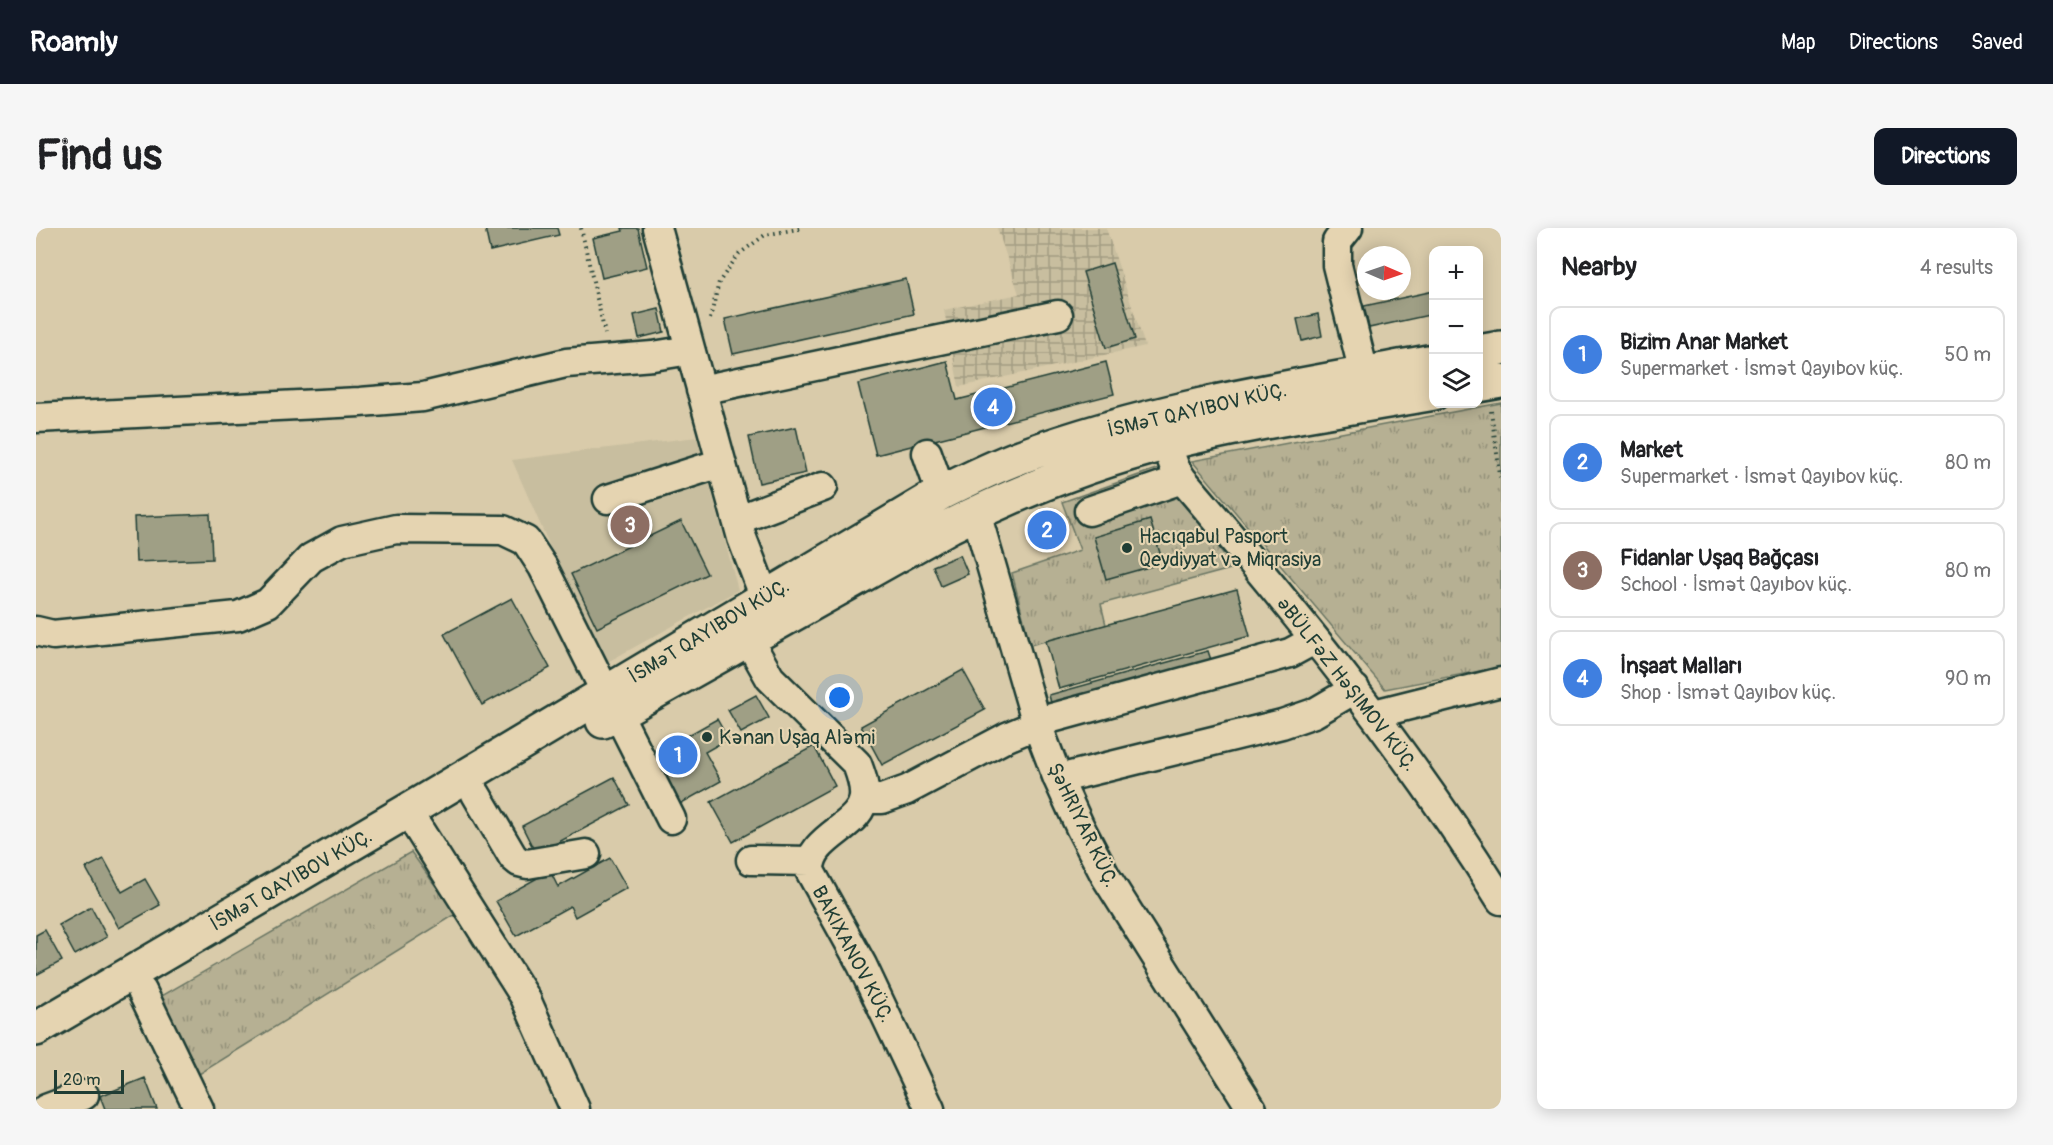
<!DOCTYPE html>
<meta charset="utf-8">
<style>
:root{--surface:#fff;--page:#f6f6f6;--text:#202124;--muted:#757577;--line:#e0e0e0;--accent:#111827}
body{margin:0;font-family:Pangolin,sans-serif;background:var(--page);color:var(--text)}
.controls{position:absolute;right:18px;top:18px;display:grid;overflow:hidden;border-radius:12px;box-shadow:0 3px 15px #0003}
.controls button{width:54px;height:54px;display:grid;place-items:center;padding:0;border:0;border-bottom:2px solid var(--line);background:var(--surface);color:var(--text);font:30px sans-serif}
.compass{position:absolute;left:1321px;top:18px;width:54px;height:54px;border-radius:50%;background:var(--surface);box-shadow:0 3px 15px #0003;rotate:92deg}
.scale{position:absolute;left:18px;bottom:15px;width:70px;box-sizing:border-box;padding-left:6px;border:3px solid #1f3d34;border-top:0;font-size:16px;line-height:21px;white-space:nowrap;color:#1f3d34;-webkit-text-stroke:4px #e5d4b1;paint-order:stroke}
.you{position:absolute;left:804px;top:470px;width:21px;height:21px;margin:-15px;border:4px solid #fff;border-radius:50%;background:#1a73e8;box-shadow:0 0 0 9px #1a73e833}
.badge{display:grid;place-items:center;width:39px;height:39px;border-radius:50%;background:var(--accent);color:#fff;font-size:20px;font-weight:700}
.pin{position:absolute;translate:-50% -50%;border:3px solid #fff;box-shadow:0 2px 6px #0006}
.list{margin:0;padding:0;list-style:none}
h2{display:flex;justify-content:space-between;align-items:center;height:78px;margin:0;padding:0 24px;font-size:26px}
h2 small{font-size:20px;font-weight:400;color:var(--muted)}
.list li{display:grid;grid-template-columns:39px 1fr auto;gap:18px;align-items:center;box-sizing:border-box;height:96px;margin:0 12px 12px;padding:0 12px;border:2px solid var(--line);border-radius:12px}
.list b{display:block;font-size:22px;white-space:nowrap}
.list p{margin:0;font-size:20px;white-space:nowrap;color:var(--muted)}
.list em{font-size:20px;font-style:normal;color:var(--muted)}
.icon{flex:none;width:33px;height:33px;fill:none;stroke:currentColor;stroke-width:2;stroke-linecap:round;stroke-linejoin:round}
.map{position:relative;flex:none;width:1465px;height:881px;overflow:hidden;border-radius:12px}
header{display:flex;align-items:center;gap:36px;box-sizing:border-box;height:84px;padding:0 30px;background:var(--accent);color:#fff}
header strong{font-size:28px}
nav{display:flex;gap:33px;margin-inline-start:auto;font-size:21px}
.intro{display:flex;align-items:center;justify-content:space-between;box-sizing:border-box;height:144px;padding:0 36px}
h1{margin:0;font-size:42px}
.button{padding:15px 27px;border-radius:12px;background:var(--accent);color:#fff;font-size:21px;font-weight:700}
main{display:flex;gap:36px;padding:0 36px}
aside{flex:1;background:var(--surface);border-radius:12px;box-shadow:0 3px 15px #0003}
.map>svg:first-child{display:block}
.built{fill:#c8be9f}
.industrial{fill:url(#industrial-grid)}
.grass{fill:url(#grass-tufts);stroke:#6a7664;stroke-width:1.5}
.building{fill:#9f9f85;stroke:#1f3d34;stroke-width:1.5}
.lines{fill:none;stroke-linecap:round;stroke-linejoin:round}
.minor-casing{stroke:#1f3d34;stroke-width:33}
.major-casing{stroke:#1f3d34;stroke-width:38}
.path{stroke:#1f3d34;stroke-width:4;stroke-dasharray:1.5 4.5;stroke-linecap:butt}
.minor{stroke:#e5d4b1;stroke-width:28}
.major{stroke:#e5d4b1;stroke-width:33}
.poi-dot{fill:#1f3d34;stroke:#e5d4b1;stroke-width:2}
.labels{text-anchor:middle;dominant-baseline:central;stroke-width:4.5;stroke-linejoin:round;paint-order:stroke}
.street-label{font-size:20px;fill:#1f3d34;stroke:#e5d4b1}
.poi-label{font-size:20px;fill:#1f3d34;stroke:#e5d4b1;text-anchor:start}
</style>
<header>
<strong>Roamly</strong>
<nav><a>Map</a><a>Directions</a><a>Saved</a></nav>
</header>
<div class="intro"><h1>Find us</h1><a class="button">Directions</a></div>
<main>
<div class="map">
<svg width="1465" height="881" viewBox="0 0 1465 881">
<defs>
<pattern id="industrial-grid" width="8" height="8" patternUnits="userSpaceOnUse" patternTransform="scale(1.5)"><rect width="8" height="8" fill="#c8be9f"/><path d="M0 4h8M4 0v8" fill="none" stroke="#a29c82"/></pattern>
<pattern id="grass-tufts" width="24" height="20" patternUnits="userSpaceOnUse" patternTransform="scale(1.5)"><rect width="24" height="20" fill="#b6b093"/><path d="M3 7l-1-3M5 7V3M7 7l1-3M15 17l-1-3M17 17v-4M19 17l1-3" fill="none" stroke="#939079"/></pattern>
</defs>
<rect width="100%" height="100%" fill="#d9cbaa"/>
<filter id="ink" filterUnits="userSpaceOnUse"><feTurbulence type="fractalNoise" baseFrequency=".0167" numOctaves="2"/><feDisplacementMap in="SourceGraphic" scale="12" xChannelSelector="R" yChannelSelector="G"/><feConvolveMatrix kernelMatrix="1 2 1 2 8 2 1 2 1" color-interpolation-filters="sRGB"/></filter>
<g filter="url(#ink)">
<!-- built -->
<path class="built" d="M661,209L702,362L566,437L476,232Z"/>
<!-- industrial -->
<path class="industrial" d="M961,0H1070L1109,118L923,159L908,82L983,66Z"/>
<!-- grass -->
<path class="grass" d="M1465,175V439L1349,461L1156,233Z
M1123,240L1198,340L1065,376L1070,397L994,417L976,345L1044,322L1026,274Z
M375,624L420,686L160,848L124,769Z"/>
<!-- building -->
<path class="building" d="M449,0H521L523,7L454,23Z
M586,0H602L611,39L566,50L557,10L587,3Z
M1076,35L1099,111L1070,120L1047,44Z
M870,51L878,86L697,126L689,91Z
M1398,63V86L1333,100L1328,78Z
M623,81L628,104L603,110L598,87Z
M1282,86L1286,108L1266,113L1261,91Z
M911,133L921,172L1070,134L1078,166L840,227L822,156Z
M760,199L770,245L723,255L713,209Z
M174,286L176,331L100,334L98,289Z
M1018,288L1025,310L1004,316L997,294Z
M1114,292L1127,335L1070,351L1058,309Z
M645,293L671,346L561,400L535,346Z
M924,327L932,346L905,358L897,338Z
M1201,361L1214,408L1023,461L1010,413Z
M476,370L514,440L446,477L408,406Z
M1172,423L1177,438L1017,483L1013,467Z
M927,442L949,482L846,537L825,498Z
M720,467L733,490L705,505L692,482Z
M681,491L692,511L669,524L685,553L642,577L615,528Z
M778,518L799,558L697,614L675,574Z
M578,549L593,577L500,626L486,598Z
M574,630L591,660L539,689L534,678L480,708L460,673L514,643L522,659Z
M68,631L86,664L109,651L124,677L83,700L50,640Z
M55,679L71,709L39,727L23,697Z
M9,702L26,733L0,747V707Z
M109,850L121,881H69L64,868Z"/>
<g class="lines">
<!-- minor casing -->
<g class="minor-casing">
<path id="minor" d="M621,0L706,310L729,370
M1312,0L1301,14V37L1328,145
M665,162L1022,87
M0,190L324,174L387,169L530,135L617,128L654,122
M1130,216L1139,240L1146,251C1261,385 1372,522 1465,672
M891,225L905,265
M572,271L685,235
M1053,283L1146,251
M940,285L1001,496L1022,551L1044,599L1070,649L1216,881
M701,292L787,259
M0,403L17,407L202,388L232,375L275,330L306,313L360,301L467,302L490,313L507,339L570,465
M712,411L734,450L821,536C825,547 829,557 828,568C826,600 773,607 774,643L826,737L894,881
M581,484L635,591
M1338,486L1465,454
M1022,551L1246,496L1278,485L1319,461
M440,566L477,629L483,634L491,636L550,626
M828,571H846L871,562L971,509L1016,490L1254,425L1278,412
M382,600L489,769L539,881
M715,632L774,633
M106,763L163,881
M10,881L48,867"/>
</g>
<!-- major casing -->
<g class="major-casing">
<path id="major" d="M1442,124L1465,120
M1442,157L1465,153
M567,493L914,298C984,263 1057,234 1132,215C1219,193 1309,181 1398,165
M0,801L373,582L905,265C931,252 957,239 984,229C1117,180 1259,158 1398,133"/>
</g>
<!-- path -->
<path class="path" d="M545,0L569,106
M674,91L683,54L703,26L729,7L767,0
M1455,183L1465,254"/>
<!-- minor -->
<use href="#minor" class="minor"/>
<!-- major -->
<use href="#major" class="major"/>
</g>
</g>
<!-- markers -->
<g class="poi-dot">
<circle cx="1091" cy="320" r="6"/>
<circle cx="671" cy="509" r="6"/>
</g>
<g class="labels">
<!-- street labels -->
<g class="street-label">
<text transform="translate(1161 182) rotate(-13)">İSMƏT QAYIBOV KÜÇ.</text>
<text transform="translate(673 403) rotate(-31)">İSMƏT QAYIBOV KÜÇ.</text>
<text transform="translate(1311 456) rotate(52)">ƏBÜLFƏZ HƏŞIMOV KÜÇ.</text>
<text transform="translate(1047 597) rotate(64)">ŞƏHRIYAR KÜÇ.</text>
<text transform="translate(255 652) rotate(-30)">İSMƏT QAYIBOV KÜÇ.</text>
<text transform="translate(817 726) rotate(62)">BAKIXANOV KÜÇ.</text>
</g>
<!-- poi labels -->
<g class="poi-label">
<text x="1103" y="308">Hacıqabul Pasport<tspan x="1103" dy="23">Qeydiyyat və Miqrasiya</tspan></text>
<text x="683" y="509">Kənan Uşaq Aləmi</text>
</g>
</g>
</svg>
<div class="controls">
<button>+</button>
<button>−</button>
<button><svg class="icon" aria-label="layers" viewBox="0 0 24 24"><path d="M12 4l9 5-9 5-9-5zM3 14l9 5 9-5"/></svg></button>
</div>
<svg class="compass" viewBox="-18 -18 36 36"><path d="M0-13l5 13h-10z" fill="#e53935"/><path d="M0 13l5-13h-10z" fill="#757577"/></svg>
<div class="scale">20 m</div>
<div class="you"></div>
<div class="pin badge" style="left:642px;top:527px;background:#3f7fe0">1</div>
<div class="pin badge" style="left:1011px;top:302px;background:#3f7fe0">2</div>
<div class="pin badge" style="left:594px;top:297px;background:#8d6e63">3</div>
<div class="pin badge" style="left:957px;top:179px;background:#3f7fe0">4</div>
</div>
<aside>
<h2>Nearby<small>4 results</small></h2>
<ul class="list">
<li><span class="badge" style="background:#3f7fe0">1</span><div><b>Bizim Anar Market</b><p>Supermarket · İsmət Qayıbov küç.</p></div><em>50 m</em></li>
<li><span class="badge" style="background:#3f7fe0">2</span><div><b>Market</b><p>Supermarket · İsmət Qayıbov küç.</p></div><em>80 m</em></li>
<li><span class="badge" style="background:#8d6e63">3</span><div><b>Fidanlar Uşaq Bağçası</b><p>School · İsmət Qayıbov küç.</p></div><em>80 m</em></li>
<li><span class="badge" style="background:#3f7fe0">4</span><div><b>İnşaat Malları</b><p>Shop · İsmət Qayıbov küç.</p></div><em>90 m</em></li>
</ul>
</aside>
</main>
